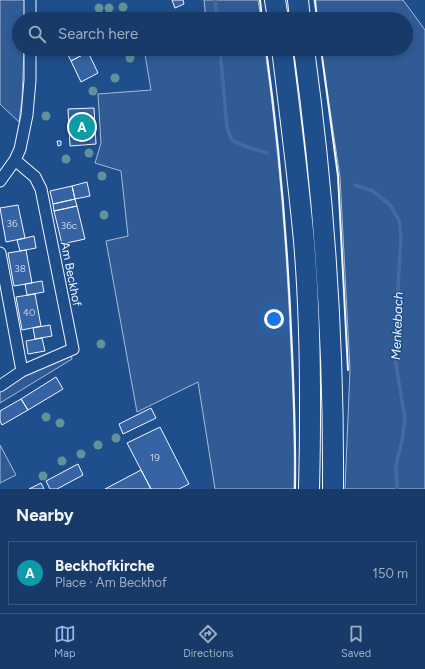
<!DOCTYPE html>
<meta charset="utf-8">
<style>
:root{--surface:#173a69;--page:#244571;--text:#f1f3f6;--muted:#9eadc0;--line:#36547d;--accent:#95b2f1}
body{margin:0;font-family:Figtree,sans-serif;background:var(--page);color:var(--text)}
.you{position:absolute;left:274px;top:319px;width:14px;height:14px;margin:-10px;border:3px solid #fff;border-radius:50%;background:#1a73e8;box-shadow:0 0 0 6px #1a73e833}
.badge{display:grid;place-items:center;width:26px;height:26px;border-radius:50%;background:var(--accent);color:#fff;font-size:13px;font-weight:700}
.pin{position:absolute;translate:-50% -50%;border:2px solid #fff;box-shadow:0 1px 4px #0006}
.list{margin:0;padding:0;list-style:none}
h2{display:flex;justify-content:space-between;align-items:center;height:52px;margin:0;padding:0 16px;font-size:17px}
h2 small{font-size:13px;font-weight:400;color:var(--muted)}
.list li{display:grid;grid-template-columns:26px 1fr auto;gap:12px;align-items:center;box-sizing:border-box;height:64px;margin:0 8px 8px;padding:0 8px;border:1px solid var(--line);border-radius:0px}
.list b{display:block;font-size:15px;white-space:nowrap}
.list p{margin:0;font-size:13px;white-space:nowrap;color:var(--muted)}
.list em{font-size:13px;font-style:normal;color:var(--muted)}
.icon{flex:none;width:22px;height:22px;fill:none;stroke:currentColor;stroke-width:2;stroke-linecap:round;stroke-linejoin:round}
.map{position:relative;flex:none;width:425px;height:489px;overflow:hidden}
.search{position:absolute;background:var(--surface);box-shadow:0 2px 6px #0003;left:12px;right:12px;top:12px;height:44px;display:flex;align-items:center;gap:10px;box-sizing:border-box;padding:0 14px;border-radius:22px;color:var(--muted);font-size:15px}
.sheet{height:124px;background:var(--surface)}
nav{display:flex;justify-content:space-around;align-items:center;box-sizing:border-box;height:56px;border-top:1px solid var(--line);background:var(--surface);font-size:11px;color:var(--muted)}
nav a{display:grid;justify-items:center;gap:2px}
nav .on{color:var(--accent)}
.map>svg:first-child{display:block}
.green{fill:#305b95;stroke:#a8bbd7}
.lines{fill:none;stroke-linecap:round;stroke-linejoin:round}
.stream{stroke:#446ba0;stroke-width:3.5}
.building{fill:#3563a3;stroke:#f2f6ff}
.minor-casing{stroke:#f2f6ff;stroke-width:13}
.motorway-casing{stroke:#f2f6ff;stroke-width:22}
.minor{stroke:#1f4e8c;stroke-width:11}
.motorway{stroke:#1f4e8c;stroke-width:20}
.wall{stroke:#f2f6ff;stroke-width:2}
.tree{fill:#61919a}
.labels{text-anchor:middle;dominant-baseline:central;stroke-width:3;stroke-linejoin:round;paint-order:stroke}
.number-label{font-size:10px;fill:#c3d1e8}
.street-label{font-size:12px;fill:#f2f6ff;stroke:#1f4e8c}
.water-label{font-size:13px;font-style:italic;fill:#f2f6ff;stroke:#1f4e8c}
</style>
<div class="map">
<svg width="425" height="489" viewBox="0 0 425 489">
<rect width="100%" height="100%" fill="#1f4e8c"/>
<!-- green -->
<path class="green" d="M0,0H26L25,19H19V49H24L22,100L19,122L0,104Z
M204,0H258L261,19H206Z
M314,0H403L425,30V489H345L350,370L340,177L321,49H406V19H317Z
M144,49H265C279,149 287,249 291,350C293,396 295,443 294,489H215L198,382L137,412L106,241L128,236L121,171L95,163L101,143L98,94L151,90Z
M71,354L72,359L0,403V390L14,380Z
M0,445L16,475L0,483Z"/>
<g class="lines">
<!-- stream -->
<path class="stream" d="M215,0L217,19
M220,49L227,128L232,140L244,146L267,153
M355,185L373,191L390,205L399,220L401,237L395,338L396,364L405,419L402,441L396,465L397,489"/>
</g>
<!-- building -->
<path class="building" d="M172,0H183L184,4L175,8Z
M113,13H140V19H113Z
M65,49H86L88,52L71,61Z
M88,52L98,73L81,82L71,61Z
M94,108L96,144L70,146L68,109Z
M57,141H61V145L58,146Z
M87,182L90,196L75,199L72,186Z
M72,186L75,199L53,204L50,191Z
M75,199L77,206L54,211L53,204Z
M18,205L25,238L6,242L0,208Z
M77,206L85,239L62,244L54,211Z
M34,236L36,248L20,251L17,240Z
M26,250L32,283L14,286L8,253Z
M42,281L44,292L27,295L25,284Z
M35,294L41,326L22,330L16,297Z
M50,325L52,336L35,339L33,328Z
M42,338L45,351L28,354L26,341Z
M56,377L63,389L28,410L21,399Z
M21,399L28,410L2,425L0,421V411Z
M151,408L156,418L123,434L119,424Z
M160,427L189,484L179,489H151L127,443Z
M78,464L83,475L57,489H50L46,481Z
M141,470L151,489H105Z
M41,483L44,489H29Z"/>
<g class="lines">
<!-- minor casing -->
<g class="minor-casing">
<path id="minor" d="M30,19V0
M0,181L15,160L20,149L27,115L30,80V49
M0,253L22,371
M0,386L22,371L73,349L41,189L35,177L15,160"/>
</g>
<!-- motorway casing -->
<g class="motorway-casing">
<path id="motorway" d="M275,0L278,19
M298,0L300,19
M282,49C290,113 298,177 304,241C311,323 311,407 309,489
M304,49C324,195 334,342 333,489"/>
</g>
<!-- minor -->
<use href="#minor" class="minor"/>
<!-- motorway -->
<use href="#motorway" class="motorway"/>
<!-- wall -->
<path class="wall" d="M260,0L262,19
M315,0L317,19
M266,49C280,149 288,249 292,350C294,396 296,443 295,489
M321,49L338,176L348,370"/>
</g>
<!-- trees -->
<g class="tree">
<circle cx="123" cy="7" r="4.5"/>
<circle cx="99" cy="8" r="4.5"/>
<circle cx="109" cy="8" r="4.5"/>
<circle cx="130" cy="58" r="4.5"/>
<circle cx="115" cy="78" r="4.5"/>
<circle cx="93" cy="91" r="4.5"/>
<circle cx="46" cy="116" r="4.5"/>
<circle cx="89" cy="153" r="4.5"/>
<circle cx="66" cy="159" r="4.5"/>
<circle cx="102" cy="176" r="4.5"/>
<circle cx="104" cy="215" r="4.5"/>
<circle cx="101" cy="344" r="4.5"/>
<circle cx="46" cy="417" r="4.5"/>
<circle cx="60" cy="423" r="4.5"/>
<circle cx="116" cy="438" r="4.5"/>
<circle cx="98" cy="445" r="4.5"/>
<circle cx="81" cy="454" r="4.5"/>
<circle cx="62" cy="461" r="4.5"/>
<circle cx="43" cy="476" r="4.5"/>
</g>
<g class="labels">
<!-- number labels -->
<g class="number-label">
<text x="12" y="223">36</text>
<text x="69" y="225">36c</text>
<text x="20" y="268">38</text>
<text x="29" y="312">40</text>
<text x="155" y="457">19</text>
</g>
<!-- street labels -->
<g class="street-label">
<text transform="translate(71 274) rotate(79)">Am Beckhof</text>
</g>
<!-- water labels -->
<g class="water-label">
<text transform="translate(397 326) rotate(-88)">Menkebach</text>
</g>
</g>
</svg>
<div class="you"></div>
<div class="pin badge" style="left:82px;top:127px;background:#0f9aa8">A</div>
<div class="search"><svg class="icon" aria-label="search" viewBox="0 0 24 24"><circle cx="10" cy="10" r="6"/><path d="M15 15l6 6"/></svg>Search here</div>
</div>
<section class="sheet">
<h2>Nearby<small></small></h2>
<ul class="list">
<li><span class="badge" style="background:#0f9aa8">A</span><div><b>Beckhofkirche</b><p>Place · Am Beckhof</p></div><em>150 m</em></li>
</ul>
</section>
<nav>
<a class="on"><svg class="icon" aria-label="map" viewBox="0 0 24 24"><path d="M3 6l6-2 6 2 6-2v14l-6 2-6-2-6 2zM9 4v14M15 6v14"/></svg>Map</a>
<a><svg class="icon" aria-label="directions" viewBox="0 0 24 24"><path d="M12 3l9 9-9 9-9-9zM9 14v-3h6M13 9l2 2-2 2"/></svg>Directions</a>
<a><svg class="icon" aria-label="saved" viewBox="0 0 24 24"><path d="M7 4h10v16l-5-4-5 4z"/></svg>Saved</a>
</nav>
